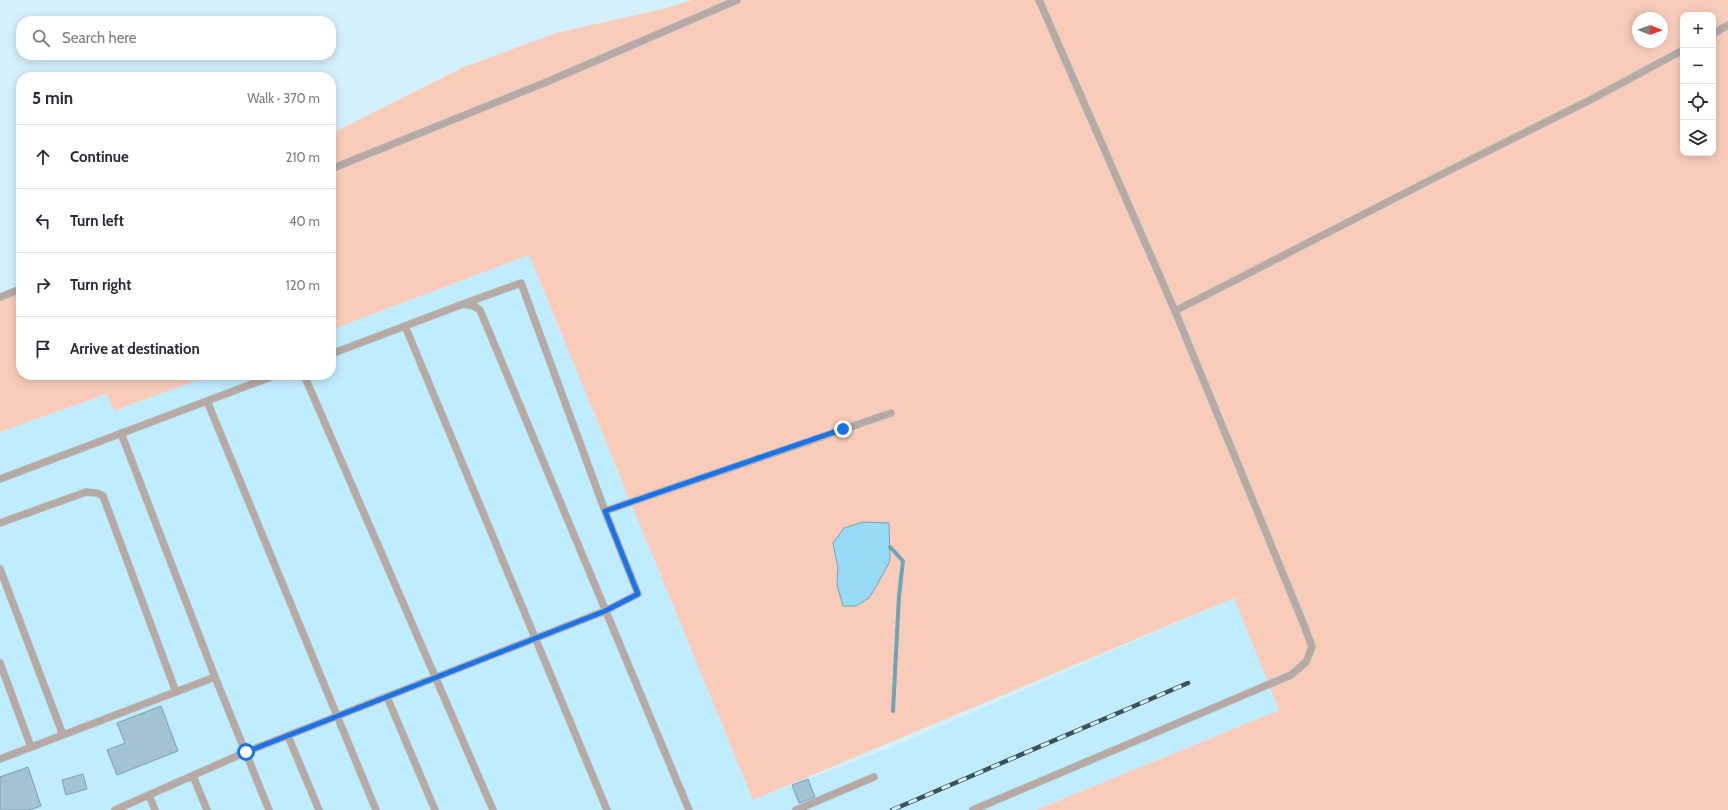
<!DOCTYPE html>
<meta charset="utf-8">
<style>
:root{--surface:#fff;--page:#f7f7f7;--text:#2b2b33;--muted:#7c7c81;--line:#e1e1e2}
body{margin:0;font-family:Cabin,sans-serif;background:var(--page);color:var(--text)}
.controls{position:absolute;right:12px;top:12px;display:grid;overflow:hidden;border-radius:8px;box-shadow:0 2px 10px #0003}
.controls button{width:36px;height:36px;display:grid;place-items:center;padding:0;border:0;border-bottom:1px solid var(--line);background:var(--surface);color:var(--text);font:20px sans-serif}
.compass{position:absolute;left:1632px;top:12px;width:36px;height:36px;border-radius:50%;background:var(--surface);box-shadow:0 2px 10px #0003;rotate:91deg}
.stop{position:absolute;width:12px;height:12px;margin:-9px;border:3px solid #1a73e8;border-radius:50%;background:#fff}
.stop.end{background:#1a73e8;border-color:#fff;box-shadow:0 1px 4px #0008}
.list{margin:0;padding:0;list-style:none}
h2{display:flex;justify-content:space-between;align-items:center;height:52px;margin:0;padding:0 16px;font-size:17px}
h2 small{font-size:13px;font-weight:400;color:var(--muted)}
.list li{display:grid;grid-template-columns:26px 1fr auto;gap:12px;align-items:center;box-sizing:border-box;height:64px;padding:0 16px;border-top:1px solid var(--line)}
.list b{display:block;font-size:15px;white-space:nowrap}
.list em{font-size:13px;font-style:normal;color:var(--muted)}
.icon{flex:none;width:22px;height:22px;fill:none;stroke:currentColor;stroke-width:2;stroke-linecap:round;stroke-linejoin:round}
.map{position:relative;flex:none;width:1728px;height:810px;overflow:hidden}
.search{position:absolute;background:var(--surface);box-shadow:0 2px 10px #0003;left:16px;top:16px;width:320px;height:44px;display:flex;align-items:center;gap:10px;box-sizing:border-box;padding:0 14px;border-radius:16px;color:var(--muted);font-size:15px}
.panel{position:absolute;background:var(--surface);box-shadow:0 2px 10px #0003;left:16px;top:72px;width:320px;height:308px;border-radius:16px}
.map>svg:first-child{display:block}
.built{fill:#c0ecff}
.green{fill:#f9ccba;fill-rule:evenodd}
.water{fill:#97dbf6;stroke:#71a4b9}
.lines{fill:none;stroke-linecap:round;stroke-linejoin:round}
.stream{stroke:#71a4b9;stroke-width:4}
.building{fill:#a1c3d2;stroke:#7e9fad}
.service-casing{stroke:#b2cbd6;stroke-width:8}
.service{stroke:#b7a9a3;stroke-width:7}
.rail-casing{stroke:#405058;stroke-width:4.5}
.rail{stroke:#d4f0fc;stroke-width:3;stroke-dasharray:9;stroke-linecap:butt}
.route{stroke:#1a73e8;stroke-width:5}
</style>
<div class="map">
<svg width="1728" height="810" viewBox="0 0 1728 810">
<rect width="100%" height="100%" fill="#d4f0fc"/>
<!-- built -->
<path class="built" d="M529,255L753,800L903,743L1234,598L1279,710L1036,810H0V432L107,394L114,411L211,375H331V330Z"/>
<!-- green -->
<path class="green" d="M692,0H1728V810H1036L1279,710L1234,598L753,800L529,255L331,330V134L464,67L556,33L663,9ZM1683,15H1713V153H1683ZM1638,18H1662V42H1638Z
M21,289V375H211L114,411L107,394L0,432V299Z"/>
<!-- water -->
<path class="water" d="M863,522L889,523L890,561L878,583L869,598L856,606H843L837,585L838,568L833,543L844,528Z"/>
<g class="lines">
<!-- stream -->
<path class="stream" d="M890,547L903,561L899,596L893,711"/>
</g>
<!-- building -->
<path class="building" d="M161,706L178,751L117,775L107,750L125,743L117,723Z
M28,767L41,806L29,810H0V777Z
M83,774L87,789L66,795L62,780Z
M808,779L815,797L799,803L792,785Z"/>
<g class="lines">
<!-- service casing -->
<g class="service-casing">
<path id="service" d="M1039,0L1175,311
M1713,34L1728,25
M331,169L549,81L737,0
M0,297L21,289
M405,326L607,810
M331,354L463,304L474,306L480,310L689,810
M304,375L493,810
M207,401L376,810
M121,433L215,677L269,810
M0,479L276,375
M605,511L891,413
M0,523L86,492L97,493L103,496L176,692
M0,569L63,735
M0,663L31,747
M387,697L435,810
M288,736L319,810
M0,759L215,677
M193,776L207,810
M149,795L155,810
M115,810L246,752L605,611L638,594L605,511L521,283L463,304
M796,810L874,777
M973,810L1291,675L1306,662L1312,647L1304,625L1175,311L1444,173L1592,99L1683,50"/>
</g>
<!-- service -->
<use href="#service" class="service"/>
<!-- rail casing -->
<g class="rail-casing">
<path id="rail" d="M892,810L1188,683"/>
</g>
<!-- rail -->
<use href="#rail" class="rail"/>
</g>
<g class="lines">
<!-- route -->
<path class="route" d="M246,752L605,611L638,594L605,511L843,429"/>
</g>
</svg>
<div class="controls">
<button>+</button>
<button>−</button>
<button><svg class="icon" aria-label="locate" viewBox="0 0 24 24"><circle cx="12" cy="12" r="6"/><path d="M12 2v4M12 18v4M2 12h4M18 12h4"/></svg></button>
<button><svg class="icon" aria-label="layers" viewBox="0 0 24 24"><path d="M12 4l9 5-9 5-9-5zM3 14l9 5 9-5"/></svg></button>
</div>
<svg class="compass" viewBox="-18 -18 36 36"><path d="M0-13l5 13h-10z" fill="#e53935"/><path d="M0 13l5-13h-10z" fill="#7c7c81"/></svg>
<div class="stop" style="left:246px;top:752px"></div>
<div class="stop end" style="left:843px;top:429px"></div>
<div class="search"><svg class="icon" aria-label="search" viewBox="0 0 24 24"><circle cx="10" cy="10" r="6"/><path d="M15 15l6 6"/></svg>Search here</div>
<section class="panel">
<h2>5 min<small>Walk · 370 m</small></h2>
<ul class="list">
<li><svg class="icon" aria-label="ahead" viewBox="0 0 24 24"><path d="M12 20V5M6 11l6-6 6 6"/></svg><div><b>Continue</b></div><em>210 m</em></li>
<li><svg class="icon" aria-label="left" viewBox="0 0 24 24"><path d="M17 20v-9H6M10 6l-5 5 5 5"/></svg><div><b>Turn left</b></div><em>40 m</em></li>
<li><svg class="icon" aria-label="right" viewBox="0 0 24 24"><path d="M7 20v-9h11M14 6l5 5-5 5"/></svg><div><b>Turn right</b></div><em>120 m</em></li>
<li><svg class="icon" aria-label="arrive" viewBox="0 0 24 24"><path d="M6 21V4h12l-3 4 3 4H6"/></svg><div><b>Arrive at destination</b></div></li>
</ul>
</section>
</div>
